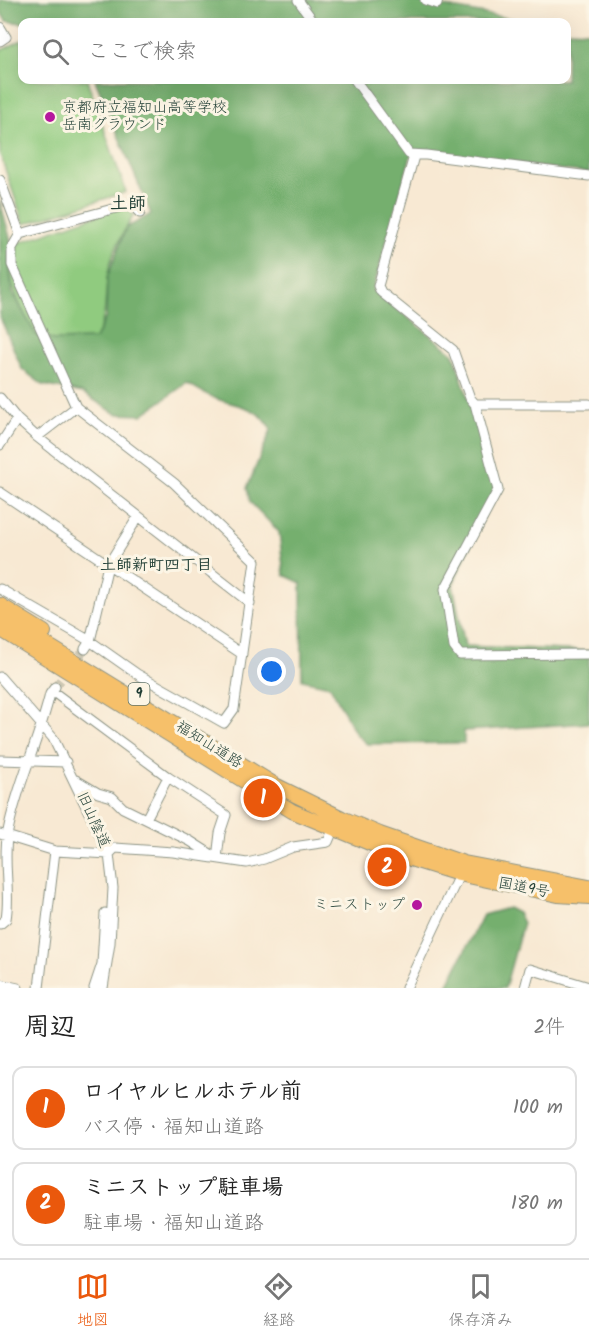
<!DOCTYPE html>
<html lang="ja">
<meta charset="utf-8">
<style>
:root{--surface:#fff;--page:#f2f2f2;--text:#222;--muted:#767676;--line:#e0e0e0;--accent:#ea580c}
body{margin:0;font-family:Kalam,"Klee One",sans-serif;background:var(--page);color:var(--text)}
.you{position:absolute;left:272px;top:672px;width:21px;height:21px;margin:-15px;border:4px solid #fff;border-radius:50%;background:#1a73e8;box-shadow:0 0 0 9px #1a73e833}
.badge{display:grid;place-items:center;width:39px;height:39px;border-radius:50%;background:var(--accent);color:#fff;font-size:20px;font-weight:700}
.pin{position:absolute;translate:-50% -50%;border:3px solid #fff;box-shadow:0 2px 6px #0006}
.list{margin:0;padding:0;list-style:none}
h2{display:flex;justify-content:space-between;align-items:center;height:78px;margin:0;padding:0 24px;font-size:26px}
h2 small{font-size:20px;font-weight:400;color:var(--muted)}
.list li{display:grid;grid-template-columns:39px 1fr auto;gap:18px;align-items:center;box-sizing:border-box;height:84px;margin:0 12px 12px;padding:0 12px;border:2px solid var(--line);border-radius:12px}
.list b{display:block;font-size:22px;white-space:nowrap}
.list p{margin:0;font-size:20px;white-space:nowrap;color:var(--muted)}
.list em{font-size:20px;font-style:normal;color:var(--muted)}
.icon{flex:none;width:33px;height:33px;fill:none;stroke:currentColor;stroke-width:2;stroke-linecap:round;stroke-linejoin:round}
.map{position:relative;flex:none;width:589px;height:988px;overflow:hidden}
.search{position:absolute;background:var(--surface);box-shadow:0 6px 24px #0002;left:18px;right:18px;top:18px;height:66px;display:flex;align-items:center;gap:15px;box-sizing:border-box;padding:0 21px;border-radius:12px;color:var(--muted);font-size:22px}
.sheet{height:270px;background:var(--surface)}
nav{display:flex;justify-content:space-around;align-items:center;box-sizing:border-box;height:84px;border-top:2px solid var(--line);background:var(--surface);font-size:16px;color:var(--muted)}
nav a{display:grid;justify-items:center;gap:3px}
nav .on{color:var(--accent)}
.map>svg:first-child{display:block}
.green{fill:#90cb7f;stroke:#58845a;stroke-width:1.5}
.forest{fill:#74af6e;stroke:#4a7651;stroke-width:1.5}
.lines{fill:none;stroke-linecap:round;stroke-linejoin:round}
.minor-tunnel{stroke:#cdc7b3;stroke-width:9;stroke-dasharray:9 4.5;stroke-linecap:butt}
.minor-casing{stroke:#8c9384;stroke-width:11}
.highway-casing{stroke:#8c9384;stroke-width:16}
.minor{stroke:#fff;stroke-width:9}
.highway{stroke:#f6c06b;stroke-width:14}
.poi-dot{fill:#b5179e;stroke:#fcf5e5;stroke-width:2}
.labels{text-anchor:middle;dominant-baseline:central;stroke-width:6;stroke-linejoin:round;paint-order:stroke}
.shield{fill:#fcf5e5;stroke:#617469;stroke-width:1.5}
.shield-label{font-size:14px;font-weight:bold;fill:#1f3d34}
.poi-label{font-size:15px;fill:#1f3d34;stroke:#fcf5e5;text-anchor:start}
.street-label{font-size:15px;fill:#1f3d34;stroke:#fcf5e5}
.neighbourhood-label{font-size:16px;font-weight:bold;fill:#1f3d34;stroke:#fcf5e5}
.quarter-label{font-size:18px;font-weight:bold;fill:#1f3d34;stroke:#fcf5e5}
</style>
<div class="map">
<svg width="589" height="988" viewBox="0 0 589 988">
<rect width="100%" height="100%" fill="#fcf5e5"/>
<filter id="ink" filterUnits="userSpaceOnUse"><feTurbulence type="fractalNoise" baseFrequency=".0167" numOctaves="2"/><feDisplacementMap in="SourceGraphic" scale="12" xChannelSelector="R" yChannelSelector="G"/><feConvolveMatrix kernelMatrix="1 2 1 2 8 2 1 2 1" color-interpolation-filters="sRGB"/></filter>
<filter id="wash" filterUnits="userSpaceOnUse"><feTurbulence type="fractalNoise" baseFrequency=".008" numOctaves="4" result="noise"/><feDisplacementMap in="SourceGraphic" scale="24" xChannelSelector="R" yChannelSelector="G"/><feGaussianBlur stdDeviation="1.35" result="paint"/><feColorMatrix in="noise" values="0 0 0 0 0 0 0 0 0 0 0 0 0 0 0 0 0 1.4 0 .05"/><feComposite in="paint" operator="in"/></filter>
<g filter="url(#wash)">
<rect width="100%" height="100%" fill="#f8e9d3"/>
<!-- green -->
<path class="green" d="M22,40V80H87L126,192L24,224L0,154V51Z
M123,206L134,215C122,233 109,259 107,280C104,308 108,312 95,339L54,340L36,335C17,300 6,286 12,245Z"/>
<!-- forest -->
<path class="forest" d="M0,0H409L528,22L22,23L6,21L0,11Z
M567,30L589,31V173L412,152L373,290L454,354L496,485L453,585L465,646L589,651V723L464,731V743L367,744L356,734L330,686L302,680L301,583L284,575L279,532L250,502L247,488L271,430C261,407 238,406 217,399C206,395 196,388 187,383L142,415L116,414L83,393L43,385L22,369L0,317V201L12,245L9,261L12,292L36,335L54,340L95,339L106,317L107,278L126,228L151,214L95,80H566Z
M508,908L518,913L523,923L505,988H446L483,915Z"/>
</g>
<g filter="url(#ink)">
<g class="lines">
<!-- minor-tunnel -->
<path class="minor-tunnel" d="M55,687L85,649"/>
<!-- minor casing -->
<g class="minor-casing">
<path id="minor" d="M298,0L314,22
M425,0L437,4L438,0
M0,27L6,37L0,41
M355,80L409,154L426,155L589,176
M414,156L378,286L381,292L453,350L470,398L475,404L498,490L445,589L454,647L460,655L589,654
M0,180L20,234L12,248V265L76,407L37,437
M20,234L131,204L140,213
M0,398L17,419L37,437L250,603
M475,404H589
M0,445L17,419
M0,492L242,654
M0,589L90,641L137,674L224,723L234,709L255,561L174,483L76,407
M85,649L90,641L108,565L138,517
M0,677L53,738L109,854L113,888L110,943L103,988
M52,691L168,777L226,815L220,833L217,858
M0,760L66,762
M76,780L98,793L112,797L123,808L190,841L212,855
M146,819L168,777
M0,834L55,851L109,854L115,848L173,852L247,863L264,859L293,847L328,842L333,830
M0,924L6,919C11,890 2,861 8,831C17,785 39,740 50,694L55,687
M0,984L18,988
M39,988L55,851
M94,988L102,964L105,913
M406,988L461,871
M525,988L530,969L589,987"/>
</g>
<!-- highway casing -->
<g class="highway-casing">
<path id="highway" d="M0,605L44,632
M0,616L277,786L342,818L380,834L464,863L589,887
M0,629L292,811L401,856L459,874L558,895L589,897"/>
</g>
<!-- minor -->
<use href="#minor" class="minor"/>
<!-- highway -->
<use href="#highway" class="highway"/>
</g>
</g>
<!-- markers -->
<g class="poi-dot">
<circle cx="50" cy="117" r="6"/>
<circle cx="417" cy="905" r="6"/>
</g>
<g class="labels">
<!-- shield labels -->
<rect class="shield" x="128.5" y="683" width="21" height="22" rx="4.5"/>
<g class="shield-label">
<text x="139" y="694">9</text>
</g>
<!-- poi labels -->
<g class="poi-label">
<text x="62" y="108">京都府立福知山高等学校<tspan x="62" dy="17">岳南グラウンド</tspan></text>
<text x="405" y="905" text-anchor="end">ミニストップ</text>
</g>
<!-- street labels -->
<g class="street-label">
<text transform="translate(209 745) rotate(32)">福知山道路</text>
<text transform="translate(93 820) rotate(66)">旧山陰道</text>
<text transform="translate(524 888) rotate(11)">国道9号</text>
</g>
<!-- neighbourhood labels -->
<g class="neighbourhood-label">
<text x="156" y="565">土師新町四丁目</text>
</g>
<!-- quarter labels -->
<g class="quarter-label">
<text x="128" y="204">土師</text>
</g>
</g>
</svg>
<div class="you"></div>
<div class="pin badge" style="left:263px;top:798px">1</div>
<div class="pin badge" style="left:387px;top:867px">2</div>
<div class="search"><svg class="icon" aria-label="search" viewBox="0 0 24 24"><circle cx="10" cy="10" r="6"/><path d="M15 15l6 6"/></svg>ここで検索</div>
</div>
<section class="sheet">
<h2>周辺<small>2件</small></h2>
<ul class="list">
<li><span class="badge">1</span><div><b>ロイヤルヒルホテル前</b><p>バス停 · 福知山道路</p></div><em>100 m</em></li>
<li><span class="badge">2</span><div><b>ミニストップ駐車場</b><p>駐車場 · 福知山道路</p></div><em>180 m</em></li>
</ul>
</section>
<nav>
<a class="on"><svg class="icon" aria-label="map" viewBox="0 0 24 24"><path d="M3 6l6-2 6 2 6-2v14l-6 2-6-2-6 2zM9 4v14M15 6v14"/></svg>地図</a>
<a><svg class="icon" aria-label="directions" viewBox="0 0 24 24"><path d="M12 3l9 9-9 9-9-9zM9 14v-3h6M13 9l2 2-2 2"/></svg>経路</a>
<a><svg class="icon" aria-label="saved" viewBox="0 0 24 24"><path d="M7 4h10v16l-5-4-5 4z"/></svg>保存済み</a>
</nav>
